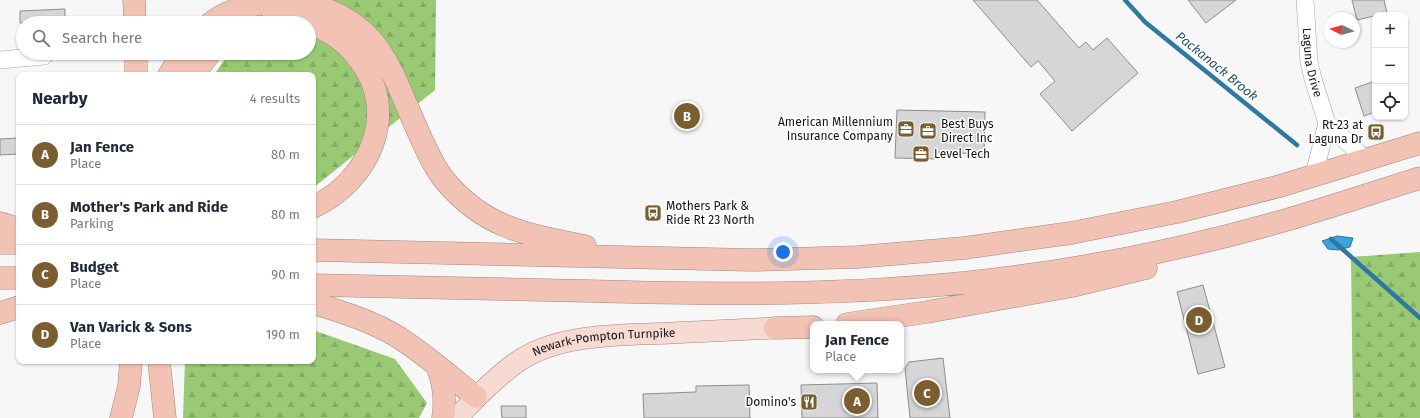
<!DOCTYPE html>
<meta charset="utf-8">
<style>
:root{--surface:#fff;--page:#f6f6f7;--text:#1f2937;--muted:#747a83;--line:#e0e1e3;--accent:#7a5e30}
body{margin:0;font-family:"Fira Sans",sans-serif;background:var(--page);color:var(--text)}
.controls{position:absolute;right:12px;top:12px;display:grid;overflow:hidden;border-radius:8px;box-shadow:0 1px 3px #0004}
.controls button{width:36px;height:36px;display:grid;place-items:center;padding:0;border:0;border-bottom:1px solid var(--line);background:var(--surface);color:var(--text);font:20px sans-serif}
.compass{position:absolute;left:1324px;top:12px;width:36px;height:36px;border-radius:50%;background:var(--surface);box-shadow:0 1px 3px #0004;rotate:275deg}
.you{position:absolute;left:783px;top:252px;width:14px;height:14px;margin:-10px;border:3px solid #fff;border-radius:50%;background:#1a73e8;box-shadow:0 0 0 6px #1a73e833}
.badge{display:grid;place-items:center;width:26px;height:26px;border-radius:50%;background:var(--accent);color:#fff;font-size:13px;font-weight:700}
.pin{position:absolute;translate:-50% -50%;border:2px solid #fff;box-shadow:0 1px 4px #0006}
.popup{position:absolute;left:810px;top:321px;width:94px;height:52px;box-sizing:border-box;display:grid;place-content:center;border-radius:8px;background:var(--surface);filter:drop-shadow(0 1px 3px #0005);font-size:13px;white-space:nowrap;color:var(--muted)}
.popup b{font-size:15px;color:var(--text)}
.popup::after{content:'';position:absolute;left:50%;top:100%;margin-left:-8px;border:8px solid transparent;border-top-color:var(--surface)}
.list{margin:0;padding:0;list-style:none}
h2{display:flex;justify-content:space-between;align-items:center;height:52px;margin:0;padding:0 16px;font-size:17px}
h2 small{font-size:13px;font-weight:400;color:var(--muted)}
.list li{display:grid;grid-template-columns:26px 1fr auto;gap:12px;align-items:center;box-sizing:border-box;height:60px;padding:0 16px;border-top:1px solid var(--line)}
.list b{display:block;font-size:15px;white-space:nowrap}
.list p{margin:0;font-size:13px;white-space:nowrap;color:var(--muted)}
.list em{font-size:13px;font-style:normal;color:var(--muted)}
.icon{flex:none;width:22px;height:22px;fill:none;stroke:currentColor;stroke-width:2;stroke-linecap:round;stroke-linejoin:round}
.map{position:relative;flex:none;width:1420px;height:418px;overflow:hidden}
.search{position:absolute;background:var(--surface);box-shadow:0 1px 3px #0004;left:16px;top:16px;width:300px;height:44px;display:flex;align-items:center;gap:10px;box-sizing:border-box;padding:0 14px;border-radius:22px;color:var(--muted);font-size:15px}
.panel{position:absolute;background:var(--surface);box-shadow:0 1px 3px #0004;left:16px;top:72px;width:300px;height:292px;border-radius:8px}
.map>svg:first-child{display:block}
.forest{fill:url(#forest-firs)}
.water{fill:#3ba4dd;stroke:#2f78a1}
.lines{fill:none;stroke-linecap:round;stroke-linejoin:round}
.stream{stroke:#2f78a1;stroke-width:4.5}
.building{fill:#d6d6d8;stroke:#8d8d8e}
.minor-casing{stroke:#a4a4a5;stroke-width:18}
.major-casing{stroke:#a4857d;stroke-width:22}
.highway-casing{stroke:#a4857d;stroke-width:23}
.minor{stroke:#fff;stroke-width:17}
.major{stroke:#f7dbd3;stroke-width:21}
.highway{stroke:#f2c3b5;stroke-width:22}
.labels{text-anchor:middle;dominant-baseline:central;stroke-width:3;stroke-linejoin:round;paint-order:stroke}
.street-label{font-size:12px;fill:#131314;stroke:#fff}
.poi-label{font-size:12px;fill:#131314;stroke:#fff;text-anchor:end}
.water-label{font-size:13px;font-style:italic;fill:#275169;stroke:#fff}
</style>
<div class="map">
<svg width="1420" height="418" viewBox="0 0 1420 418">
<defs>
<pattern id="forest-firs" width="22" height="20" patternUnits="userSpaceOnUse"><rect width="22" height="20" fill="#99c973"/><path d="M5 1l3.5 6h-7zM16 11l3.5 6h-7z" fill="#83ac63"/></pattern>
</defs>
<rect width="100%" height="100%" fill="#f7f7f8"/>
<!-- forest -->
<path class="forest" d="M312,0H436L435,90L313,188V75H214L229,53H309V23Z
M1420,252V418H1353L1351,257Z
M313,330L395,359L427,403L419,418H183L185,361H313Z"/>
<!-- water -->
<path class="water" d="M1337,236L1353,238L1350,247L1338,250L1328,249L1322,241Z"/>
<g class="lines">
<!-- stream -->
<path class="stream" d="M1125,0L1145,22L1297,145
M1331,239L1420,318"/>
</g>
<!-- building -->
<path class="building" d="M973,0H1037L1079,48L1086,42L1093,50L1107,38L1138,73L1072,131L1040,94L1055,81L1038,61L1031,67Z
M1188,0H1236L1206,23Z
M1352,0H1384L1387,13L1357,20Z
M65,9V23H20V11Z
M1375,81V112L1364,116L1355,88Z
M897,110L985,112L984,154L935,152V159L895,158Z
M19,138V154L0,155V139Z
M1203,285L1225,367L1198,374L1177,292Z
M943,358L950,418H910L905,368L909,362Z
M877,383L878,418H802L801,385Z
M749,385L750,418H644L643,394L696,392V386Z
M501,406H526V418H502Z"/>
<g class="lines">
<!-- minor casing -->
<g class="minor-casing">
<g id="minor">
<path id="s1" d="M1305,0L1309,62L1313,79L1327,123"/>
<path d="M0,60L44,56"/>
<path d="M1314,175L1327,123L1366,160"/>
</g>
</g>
<!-- major casing -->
<g class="major-casing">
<g id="major">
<path id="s2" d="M457,418C476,397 497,376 520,360C561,333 624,335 671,333C706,331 740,330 775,328"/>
</g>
</g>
<!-- highway casing -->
<g class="highway-casing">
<path id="highway" d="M134,0L135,23
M211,23C234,5 271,0 300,2C382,18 390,71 421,138C428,153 435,169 446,182C486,229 529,235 585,246
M270,23H300
M309,24C330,30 345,41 358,58C401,111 370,181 313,207
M136,53V75
M169,75L182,53
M193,75L210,53
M0,223L19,229
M0,243H19
M313,250L753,260L858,257L964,248L1071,233L1177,212L1280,186L1420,143
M0,278H19
M313,285C405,287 497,289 589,291C735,295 876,296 1021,276C1111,264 1199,245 1286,220C1331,207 1375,192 1420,178
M313,303C342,312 372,321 398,337C426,355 451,377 476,397
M0,313L19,307
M847,324L927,312L1072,286L1146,268
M775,328L813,327
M159,361L165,418
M437,366C444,383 446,399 443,418
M121,418L129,386L131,361"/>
</g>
<!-- minor -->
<use href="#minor" class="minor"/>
<!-- major -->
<use href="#major" class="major"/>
<!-- highway -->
<use href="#highway" class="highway"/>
</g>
<!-- icons -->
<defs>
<g id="office-square" transform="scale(0.9)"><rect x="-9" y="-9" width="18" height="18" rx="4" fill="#7a5e30" stroke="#fff"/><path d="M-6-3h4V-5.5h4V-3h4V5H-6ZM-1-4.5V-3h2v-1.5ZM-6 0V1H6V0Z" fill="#fff"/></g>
<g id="bus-square" transform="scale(0.9)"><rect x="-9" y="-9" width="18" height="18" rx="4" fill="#7a5e30" stroke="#fff"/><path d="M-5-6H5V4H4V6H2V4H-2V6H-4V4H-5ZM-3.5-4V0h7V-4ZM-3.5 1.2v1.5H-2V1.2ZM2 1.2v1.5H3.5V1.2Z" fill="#fff"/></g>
<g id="restaurant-square" transform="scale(0.9)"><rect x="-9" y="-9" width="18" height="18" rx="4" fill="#7a5e30" stroke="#fff"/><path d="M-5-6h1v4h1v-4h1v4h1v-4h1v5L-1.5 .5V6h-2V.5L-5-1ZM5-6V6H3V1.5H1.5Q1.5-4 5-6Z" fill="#fff"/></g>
</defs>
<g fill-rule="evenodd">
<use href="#office-square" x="906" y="129"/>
<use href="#office-square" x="928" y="131"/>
<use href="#bus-square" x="1376" y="132"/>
<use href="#office-square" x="921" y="154"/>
<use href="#bus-square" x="653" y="213"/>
<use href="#restaurant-square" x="809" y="402"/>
</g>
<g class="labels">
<!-- street labels -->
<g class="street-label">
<text stroke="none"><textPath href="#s1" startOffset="63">Laguna Drive</textPath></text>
<text stroke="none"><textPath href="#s2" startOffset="173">Newark-Pompton Turnpike</textPath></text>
</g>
<!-- poi labels -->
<g class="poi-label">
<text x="893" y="122">American Millennium<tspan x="893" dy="14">Insurance Company</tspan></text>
<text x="941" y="124" text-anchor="start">Best Buys<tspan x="941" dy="14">Direct Inc</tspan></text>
<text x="1363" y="125">Rt-23 at<tspan x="1363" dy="14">Laguna Dr</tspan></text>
<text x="934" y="154" text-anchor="start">Level Tech</text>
<text x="666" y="206" text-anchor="start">Mothers Park &amp;<tspan x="666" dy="14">Ride Rt 23 North</tspan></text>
<text x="796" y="402">Domino's</text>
</g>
<!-- water labels -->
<g class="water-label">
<text transform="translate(1217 66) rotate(39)">Packanack Brook</text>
</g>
</g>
</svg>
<div class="controls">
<button>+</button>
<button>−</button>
<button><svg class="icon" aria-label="locate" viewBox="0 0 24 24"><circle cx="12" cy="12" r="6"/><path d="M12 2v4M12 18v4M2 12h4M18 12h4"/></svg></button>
</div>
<svg class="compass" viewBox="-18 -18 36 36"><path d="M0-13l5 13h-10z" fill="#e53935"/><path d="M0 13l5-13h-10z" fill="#747a83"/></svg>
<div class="you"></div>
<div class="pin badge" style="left:857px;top:401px">A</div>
<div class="popup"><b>Jan Fence</b>Place</div>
<div class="pin badge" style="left:687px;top:116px">B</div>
<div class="pin badge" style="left:927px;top:393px">C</div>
<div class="pin badge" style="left:1199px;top:320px">D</div>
<div class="search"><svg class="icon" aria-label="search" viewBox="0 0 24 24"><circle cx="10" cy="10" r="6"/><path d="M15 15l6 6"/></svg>Search here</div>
<section class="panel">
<h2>Nearby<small>4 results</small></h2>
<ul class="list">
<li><span class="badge">A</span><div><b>Jan Fence</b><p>Place</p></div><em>80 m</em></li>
<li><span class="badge">B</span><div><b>Mother's Park and Ride</b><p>Parking</p></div><em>80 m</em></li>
<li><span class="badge">C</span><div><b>Budget</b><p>Place</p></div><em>90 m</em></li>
<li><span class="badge">D</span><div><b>Van Varick &amp; Sons</b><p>Place</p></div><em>190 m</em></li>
</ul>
</section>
</div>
